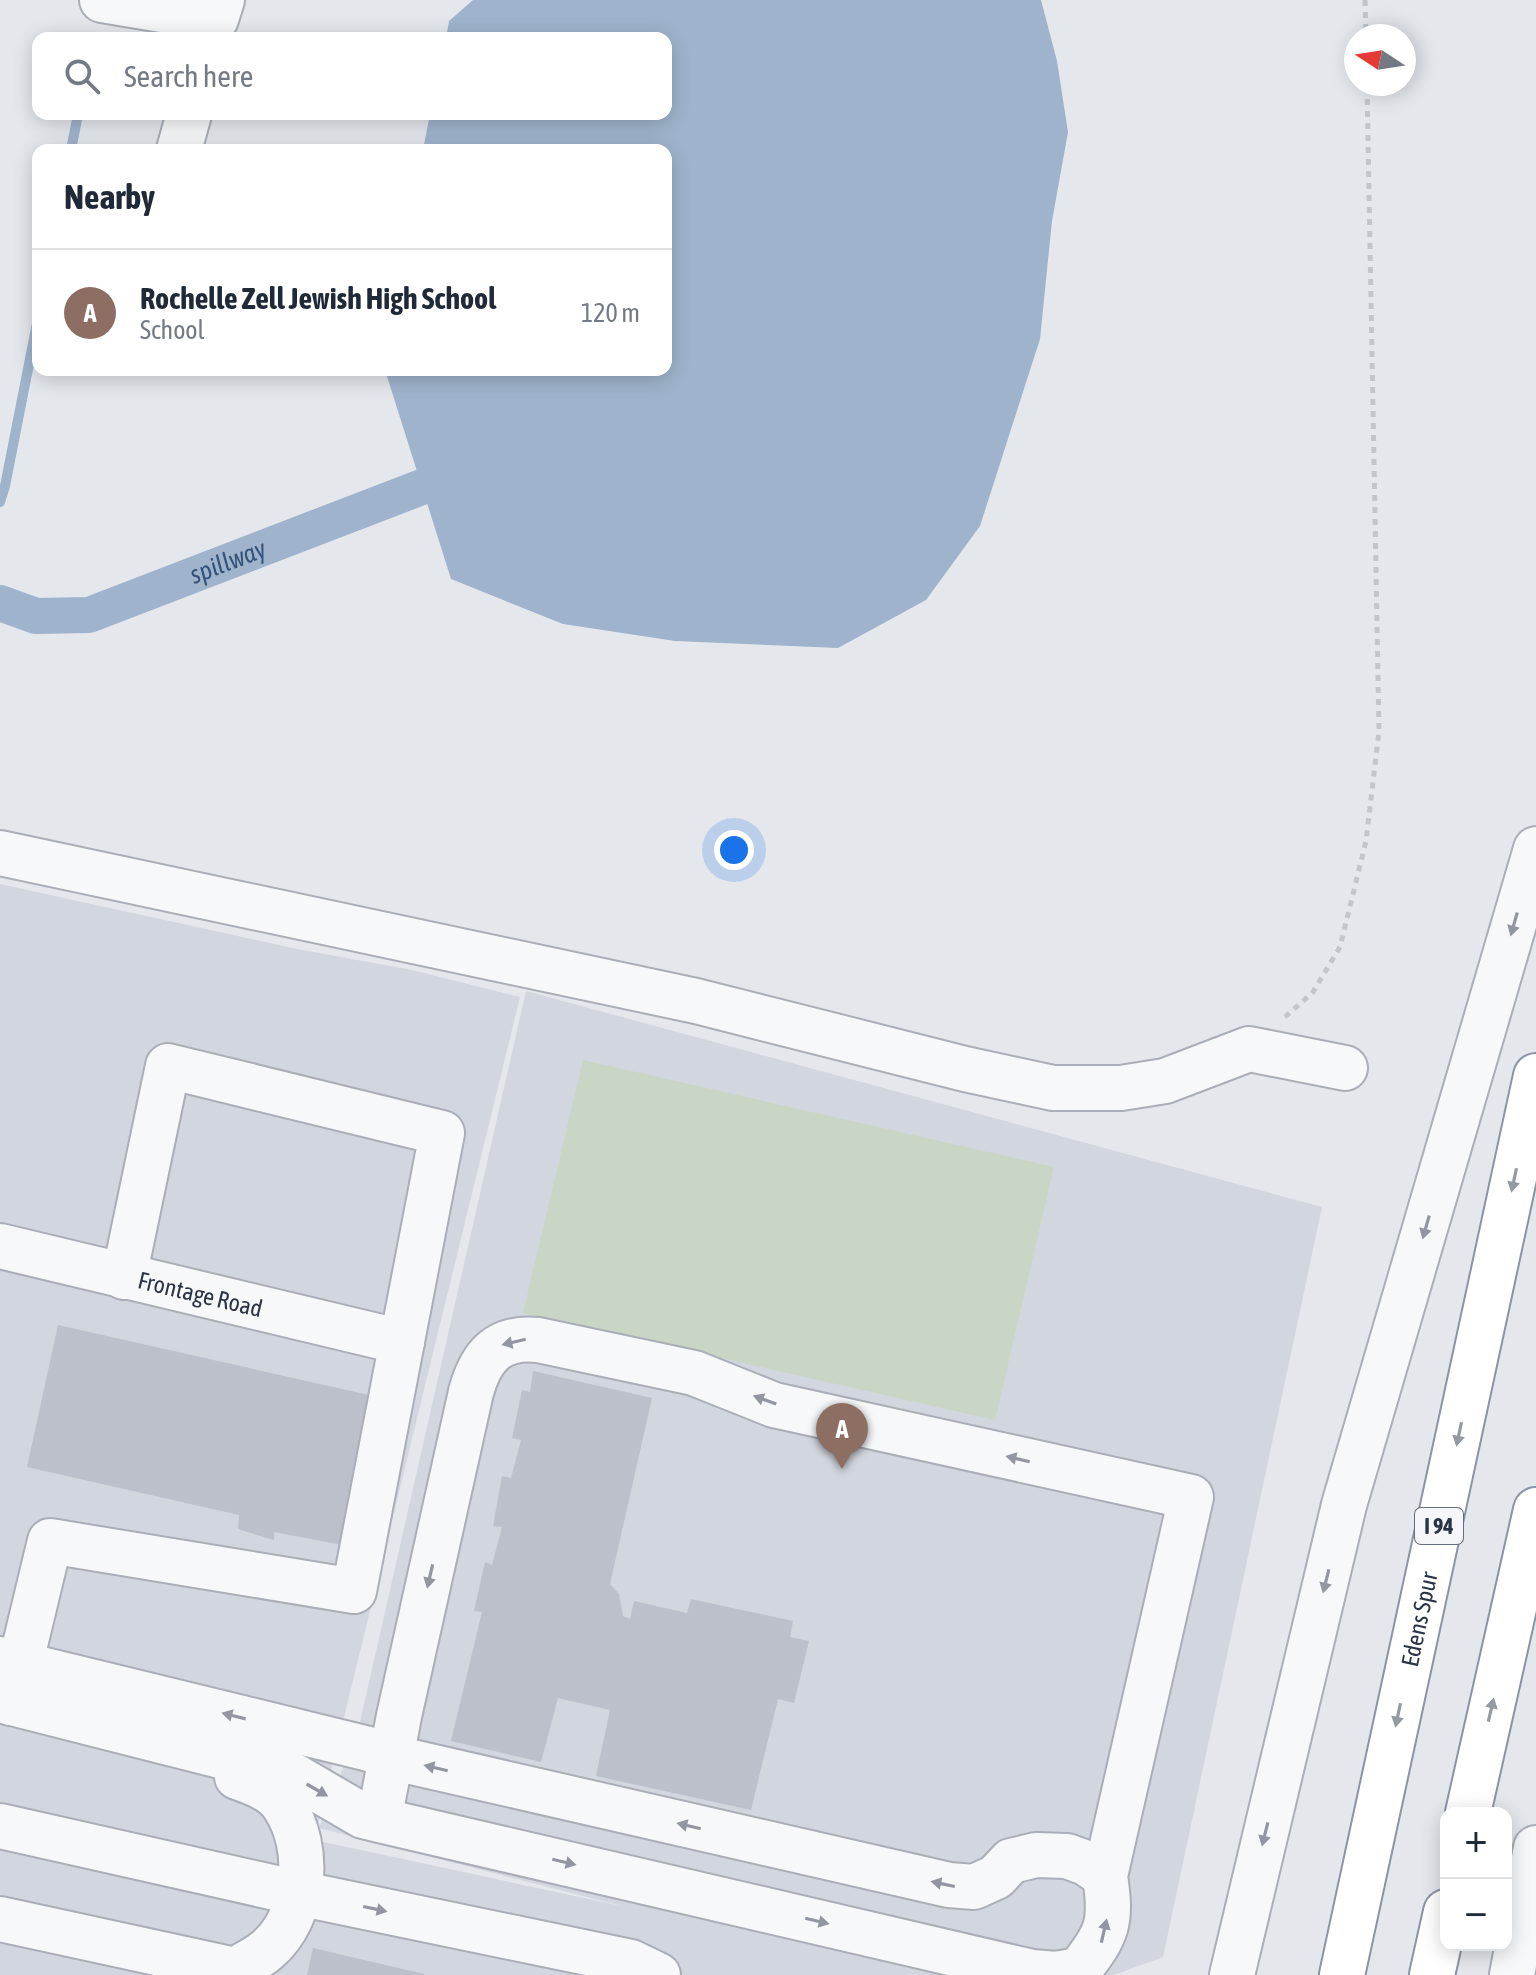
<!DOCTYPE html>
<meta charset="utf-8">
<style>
:root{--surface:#fff;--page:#f6f6f7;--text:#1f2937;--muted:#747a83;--line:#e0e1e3;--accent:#d1495b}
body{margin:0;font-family:"Asap Condensed",sans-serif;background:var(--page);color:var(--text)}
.controls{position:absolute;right:24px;bottom:24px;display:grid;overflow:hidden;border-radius:16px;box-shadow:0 4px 20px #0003}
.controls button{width:72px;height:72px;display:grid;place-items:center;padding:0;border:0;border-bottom:2px solid var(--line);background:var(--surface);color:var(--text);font:40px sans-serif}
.compass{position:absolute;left:1344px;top:24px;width:72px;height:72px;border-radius:50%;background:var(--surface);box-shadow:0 4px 20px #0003;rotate:282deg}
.you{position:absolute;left:734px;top:850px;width:28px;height:28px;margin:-20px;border:6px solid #fff;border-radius:50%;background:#1a73e8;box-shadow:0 0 0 12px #1a73e833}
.badge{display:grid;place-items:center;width:52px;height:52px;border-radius:50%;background:var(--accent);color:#fff;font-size:26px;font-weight:700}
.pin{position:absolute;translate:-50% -66px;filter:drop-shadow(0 2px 4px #0008)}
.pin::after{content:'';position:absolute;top:42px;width:28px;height:24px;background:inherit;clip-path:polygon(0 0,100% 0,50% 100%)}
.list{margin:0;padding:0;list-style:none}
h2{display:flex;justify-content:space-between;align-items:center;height:104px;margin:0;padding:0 32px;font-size:34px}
h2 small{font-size:26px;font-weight:400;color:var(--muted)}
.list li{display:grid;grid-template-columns:52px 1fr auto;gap:24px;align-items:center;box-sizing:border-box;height:128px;padding:0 32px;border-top:2px solid var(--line)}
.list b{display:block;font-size:30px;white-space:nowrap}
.list p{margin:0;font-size:26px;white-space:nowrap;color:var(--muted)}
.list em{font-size:26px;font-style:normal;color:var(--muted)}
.icon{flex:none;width:44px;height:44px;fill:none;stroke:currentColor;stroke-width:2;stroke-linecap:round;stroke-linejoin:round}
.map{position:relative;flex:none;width:1536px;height:1975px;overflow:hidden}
.search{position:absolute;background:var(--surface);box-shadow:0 4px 20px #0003;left:32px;top:32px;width:640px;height:88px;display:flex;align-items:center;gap:20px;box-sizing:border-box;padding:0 28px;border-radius:16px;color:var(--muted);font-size:30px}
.panel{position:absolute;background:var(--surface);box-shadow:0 4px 20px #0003;left:32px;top:144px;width:640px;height:232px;border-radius:16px}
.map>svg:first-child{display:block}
.built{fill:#d2d6de}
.green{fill:#c9d6c5}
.water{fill:#9fb4cc}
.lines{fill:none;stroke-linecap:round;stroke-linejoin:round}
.stream{stroke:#9fb4cc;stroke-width:10}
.canal{stroke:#9fb4cc;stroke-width:36}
.building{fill:#bbc0ca}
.minor-casing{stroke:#a9aeb7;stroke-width:48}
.highway-casing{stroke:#8b94a3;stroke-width:48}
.path{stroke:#c2c5cb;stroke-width:5;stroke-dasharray:6 6;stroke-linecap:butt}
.minor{stroke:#f7f8fa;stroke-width:44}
.highway{stroke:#fff;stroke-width:44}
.oneway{fill:#9196a0}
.oneway2{fill:#959aa2}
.labels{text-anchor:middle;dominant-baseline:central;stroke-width:6;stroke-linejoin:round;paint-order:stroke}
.shield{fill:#f4f6f9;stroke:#676e7b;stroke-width:2}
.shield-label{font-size:22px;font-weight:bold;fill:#2b3445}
.street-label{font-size:24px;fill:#2b3445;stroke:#f4f6f9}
.water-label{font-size:26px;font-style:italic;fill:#34527a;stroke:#f4f6f9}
</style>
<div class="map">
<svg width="1536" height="1975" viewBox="0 0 1536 1975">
<rect width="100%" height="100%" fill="#e4e7ec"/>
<!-- built -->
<path class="built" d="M0,884L297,949L412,970L520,997L314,1840L626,1907L319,1828L358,1731L526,991L1322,1207L1163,1957L1114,1975H0Z"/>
<!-- green -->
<path class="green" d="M583,1060L1054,1167L995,1420L523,1313Z"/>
<!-- water -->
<path class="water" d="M473,0H1041L1057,61L1068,132L1052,221L1040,339L980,526L926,600L838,648L675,641L563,624L451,579L385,370H666V150H423L430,114H666V38H446L449,21Z"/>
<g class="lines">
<!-- stream -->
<path class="stream" d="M71,150L78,114
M0,502L5,486L38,318"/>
<!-- canal -->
<path class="canal" id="s1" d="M0,603L36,616L89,615L453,475"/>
</g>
<!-- building -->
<path class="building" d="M58,1325L382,1398L348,1546L274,1532V1540L238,1529L239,1515L27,1467Z
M533,1371L652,1398L610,1584L619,1594L623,1616L630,1619L634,1601L687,1613L691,1599L793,1621L790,1637L809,1641L794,1703L778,1699L751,1810L596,1776L610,1710L558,1698L541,1762L451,1741L482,1612L474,1611L485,1562L492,1565L502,1527L493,1526L502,1476L511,1478L521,1440L512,1438L522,1390L530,1392Z
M313,1948L424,1974V1975H307Z"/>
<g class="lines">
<!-- minor casing -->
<g class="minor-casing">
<g id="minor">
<path d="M102,0L216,19L222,0"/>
<path d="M179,150L189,114"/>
<path d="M0,853L696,1001L965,1069L1053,1088H1121L1165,1081L1249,1049L1345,1068"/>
<path id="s2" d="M0,1246L402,1342"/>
<path d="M0,1659L369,1749L390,1757L949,1885L974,1887L996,1877L1011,1861L1036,1855L1067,1856L1086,1863L1105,1876"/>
<path d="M0,1700L291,1774L363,1816L379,1820L1032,1972L1056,1974L1079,1970C1108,1934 1112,1922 1105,1876L1191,1497L774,1405L694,1373L538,1340C498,1336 481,1356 471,1392L399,1716L379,1820"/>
<path d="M11,1703L50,1541L354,1591L442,1133L168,1066L124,1277"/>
<path d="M0,1826L298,1893L631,1962L658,1975"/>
<path d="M0,1919L235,1970C245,1964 258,1958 267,1950C306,1917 312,1848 284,1806C274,1790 254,1783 237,1777"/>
<path d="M1232,1975L1344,1505L1536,849"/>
<path d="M1512,1975L1536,1848"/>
</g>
</g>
<!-- highway casing -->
<g class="highway-casing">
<g id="highway">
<path d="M1468,1813L1536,1510"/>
<path id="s3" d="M1342,1975L1536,1076"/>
<path d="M1432,1975L1446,1912"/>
</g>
</g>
<!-- path -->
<path class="path" d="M1365,0L1366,36
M1285,1017L1313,992L1340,947L1366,841L1379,731L1367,84"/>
<!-- minor -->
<use href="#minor" class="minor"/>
<!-- highway -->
<use href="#highway" class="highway"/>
</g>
<!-- one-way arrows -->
<defs><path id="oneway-solid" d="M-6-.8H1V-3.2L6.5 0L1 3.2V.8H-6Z" transform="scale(2)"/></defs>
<g class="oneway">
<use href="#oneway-solid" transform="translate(1514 924) rotate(106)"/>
<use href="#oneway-solid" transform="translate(1426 1227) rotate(106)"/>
<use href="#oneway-solid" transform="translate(514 1342) rotate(167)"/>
<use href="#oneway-solid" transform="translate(765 1400) rotate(-160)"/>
<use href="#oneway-solid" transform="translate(1018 1459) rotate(-167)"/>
<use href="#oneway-solid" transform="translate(430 1576) rotate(103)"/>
<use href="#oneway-solid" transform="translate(1326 1581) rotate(104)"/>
<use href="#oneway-solid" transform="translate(234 1716) rotate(-166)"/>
<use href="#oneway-solid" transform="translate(436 1768) rotate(-167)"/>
<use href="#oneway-solid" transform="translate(317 1790) rotate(30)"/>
<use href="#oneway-solid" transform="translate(689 1826) rotate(-167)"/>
<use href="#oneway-solid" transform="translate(1265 1834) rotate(104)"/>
<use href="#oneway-solid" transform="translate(564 1862) rotate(13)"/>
<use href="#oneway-solid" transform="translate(943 1884) rotate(-168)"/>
<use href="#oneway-solid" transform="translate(375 1909) rotate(12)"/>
<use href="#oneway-solid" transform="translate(817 1921) rotate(13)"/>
<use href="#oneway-solid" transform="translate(1104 1931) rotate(-77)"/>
</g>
<g class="oneway2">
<use href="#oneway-solid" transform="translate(1514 1180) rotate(102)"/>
<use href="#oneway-solid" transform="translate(1459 1434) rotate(102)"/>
<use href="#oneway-solid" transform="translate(1491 1710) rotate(-77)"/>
<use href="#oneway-solid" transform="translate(1398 1715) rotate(102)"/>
</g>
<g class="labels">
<!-- shield labels -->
<rect class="shield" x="1415" y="1508" width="48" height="36" rx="6"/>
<g class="shield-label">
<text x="1439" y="1526">I 94</text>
</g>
<!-- street labels -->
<g class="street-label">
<text stroke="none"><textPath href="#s2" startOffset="206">Frontage Road</textPath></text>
<text stroke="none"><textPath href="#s3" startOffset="364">Edens Spur</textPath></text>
</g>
<!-- water labels -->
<g class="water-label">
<text stroke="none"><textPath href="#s1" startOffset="240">spillway</textPath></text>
</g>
</g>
</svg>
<div class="controls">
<button>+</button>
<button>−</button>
</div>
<svg class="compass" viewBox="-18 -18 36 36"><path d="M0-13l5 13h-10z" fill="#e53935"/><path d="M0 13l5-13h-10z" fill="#747a83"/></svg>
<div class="you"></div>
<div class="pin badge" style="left:842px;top:1469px;background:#8d6e63">A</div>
<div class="search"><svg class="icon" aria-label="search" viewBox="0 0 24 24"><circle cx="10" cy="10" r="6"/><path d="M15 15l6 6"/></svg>Search here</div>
<section class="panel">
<h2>Nearby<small></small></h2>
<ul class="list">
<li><span class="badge" style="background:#8d6e63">A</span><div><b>Rochelle Zell Jewish High School</b><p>School</p></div><em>120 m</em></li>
</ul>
</section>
</div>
